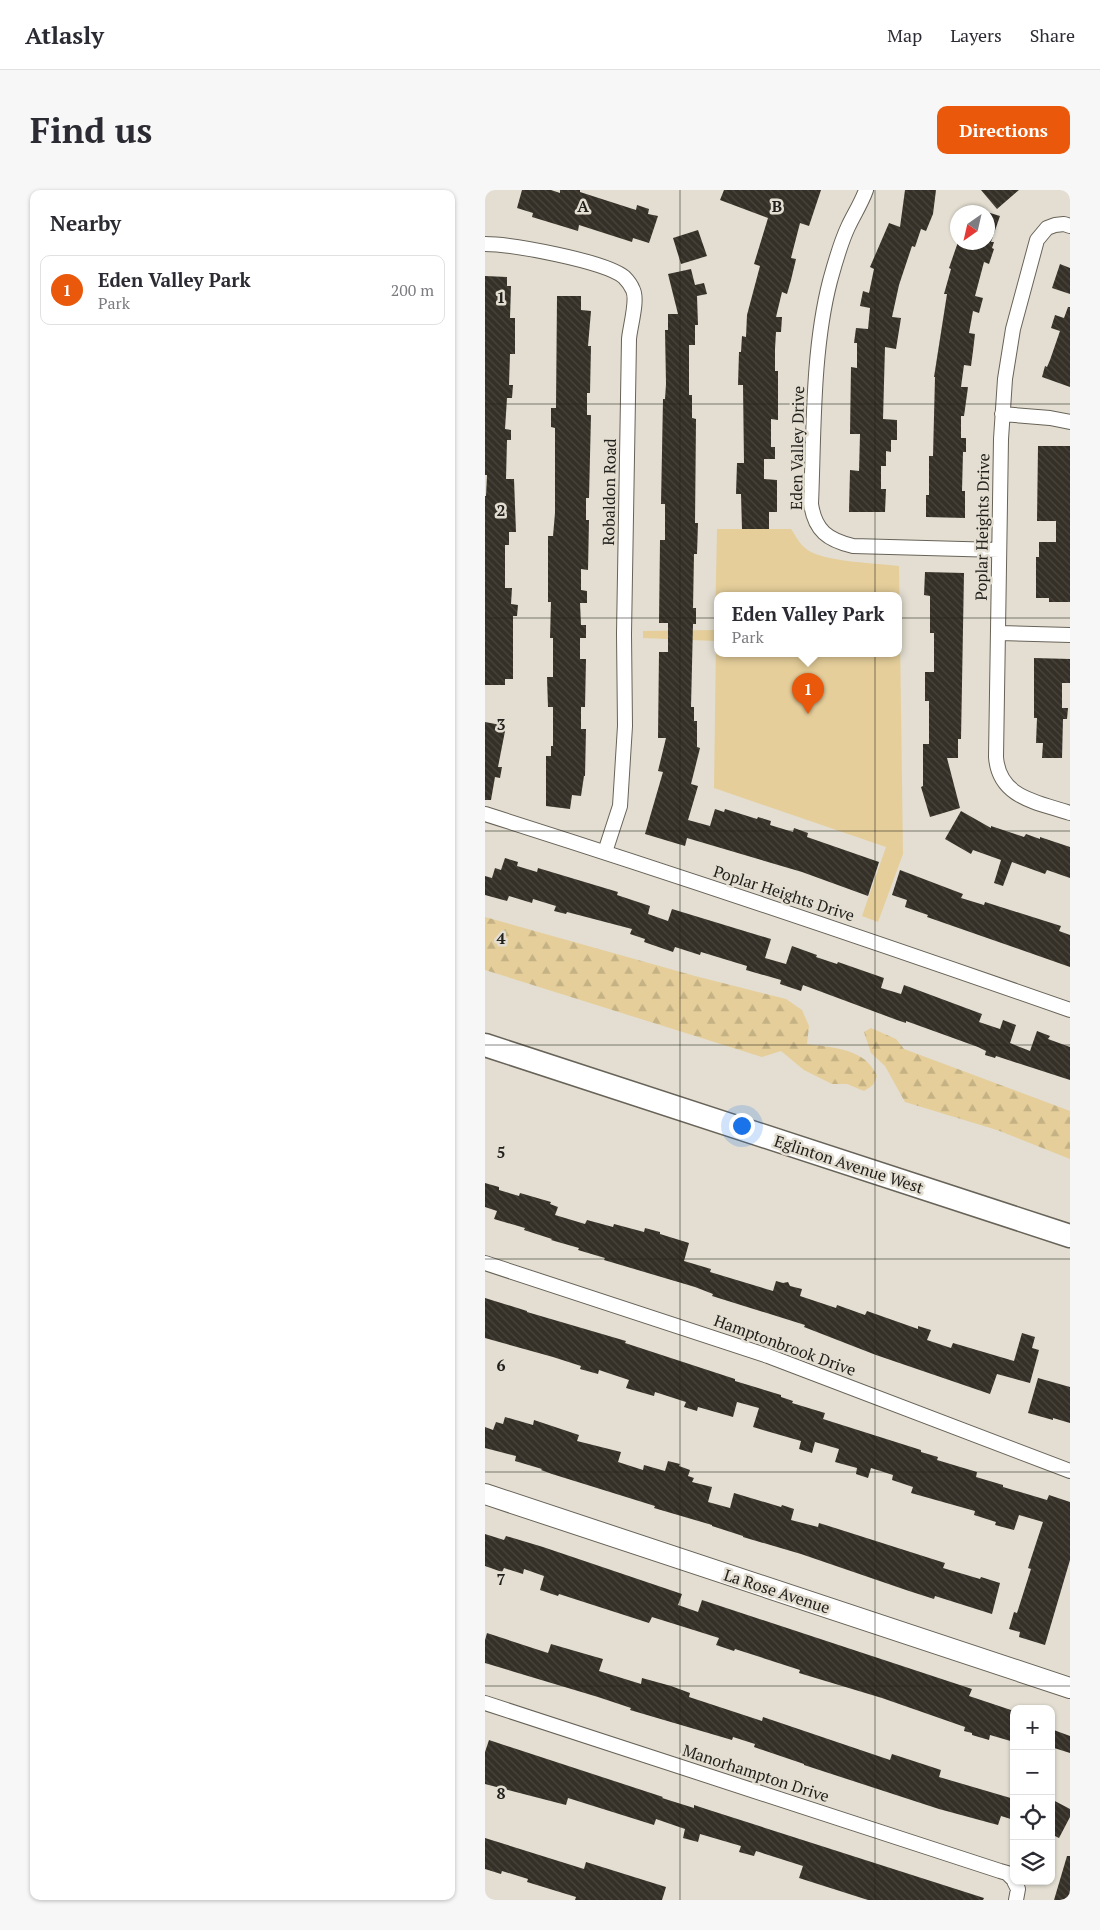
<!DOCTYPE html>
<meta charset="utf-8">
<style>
:root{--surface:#fff;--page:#f7f7f7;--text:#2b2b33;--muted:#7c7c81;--line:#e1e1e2;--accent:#ea580c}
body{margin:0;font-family:"PT Serif",serif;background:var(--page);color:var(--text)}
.controls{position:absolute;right:15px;bottom:15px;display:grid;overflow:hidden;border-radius:10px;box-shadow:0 1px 4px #0004}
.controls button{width:45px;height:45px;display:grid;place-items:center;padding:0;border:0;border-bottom:1px solid var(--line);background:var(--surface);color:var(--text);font:25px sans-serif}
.compass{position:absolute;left:465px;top:15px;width:45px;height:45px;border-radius:50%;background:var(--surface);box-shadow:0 1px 4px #0004;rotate:214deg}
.you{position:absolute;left:256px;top:935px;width:18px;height:18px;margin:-12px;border:4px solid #fff;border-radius:50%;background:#1a73e8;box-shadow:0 0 0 8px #1a73e833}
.badge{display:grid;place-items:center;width:32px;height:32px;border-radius:50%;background:var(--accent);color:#fff;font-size:16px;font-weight:700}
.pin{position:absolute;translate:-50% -41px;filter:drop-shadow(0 1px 2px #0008)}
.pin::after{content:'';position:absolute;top:26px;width:18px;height:15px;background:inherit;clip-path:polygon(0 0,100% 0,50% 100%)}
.popup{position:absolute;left:229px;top:402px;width:188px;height:65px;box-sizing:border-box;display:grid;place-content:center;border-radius:10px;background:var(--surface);filter:drop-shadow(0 1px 4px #0005);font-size:16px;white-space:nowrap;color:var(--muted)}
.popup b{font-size:19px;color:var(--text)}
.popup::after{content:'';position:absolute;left:50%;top:100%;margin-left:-10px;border:10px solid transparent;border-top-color:var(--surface)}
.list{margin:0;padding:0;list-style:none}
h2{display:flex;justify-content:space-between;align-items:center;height:65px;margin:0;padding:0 20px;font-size:21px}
h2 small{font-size:16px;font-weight:400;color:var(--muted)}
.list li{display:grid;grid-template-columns:32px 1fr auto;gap:15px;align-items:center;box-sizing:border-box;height:70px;margin:0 10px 10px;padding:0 10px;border:1px solid var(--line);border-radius:10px}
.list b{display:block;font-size:19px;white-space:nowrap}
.list p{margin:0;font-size:16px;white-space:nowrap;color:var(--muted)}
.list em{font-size:16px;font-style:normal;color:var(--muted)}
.icon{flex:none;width:28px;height:28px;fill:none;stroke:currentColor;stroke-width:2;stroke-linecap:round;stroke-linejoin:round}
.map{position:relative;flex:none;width:585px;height:1710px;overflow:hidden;border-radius:10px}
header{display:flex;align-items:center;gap:30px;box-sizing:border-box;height:70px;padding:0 25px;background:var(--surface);border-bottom:1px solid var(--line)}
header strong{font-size:24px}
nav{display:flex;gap:28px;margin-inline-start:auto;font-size:18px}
.intro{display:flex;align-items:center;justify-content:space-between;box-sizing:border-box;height:120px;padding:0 30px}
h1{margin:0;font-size:35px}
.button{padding:12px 22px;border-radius:10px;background:var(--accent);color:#fff;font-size:18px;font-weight:700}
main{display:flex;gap:30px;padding:0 30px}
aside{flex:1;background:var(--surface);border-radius:10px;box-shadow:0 1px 4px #0004}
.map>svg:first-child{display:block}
.green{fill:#e5ce9a;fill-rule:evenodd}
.forest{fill:url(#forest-firs)}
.building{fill:url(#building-back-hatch)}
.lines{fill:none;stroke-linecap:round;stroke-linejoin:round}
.street-casing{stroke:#686358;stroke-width:16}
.secondary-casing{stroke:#686358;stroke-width:22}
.primary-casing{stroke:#686358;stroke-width:25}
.street{stroke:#fff;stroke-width:14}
.secondary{stroke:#fff;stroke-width:20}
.primary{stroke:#fff;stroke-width:22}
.grid{fill:none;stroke:#22201c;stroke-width:1;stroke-opacity:0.55}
.labels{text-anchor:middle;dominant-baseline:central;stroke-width:5;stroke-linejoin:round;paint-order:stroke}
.street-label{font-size:16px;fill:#22201c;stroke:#e3ded1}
.grid-label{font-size:16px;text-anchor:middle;font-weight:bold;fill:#22201c;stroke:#e3ded1;stroke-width:5;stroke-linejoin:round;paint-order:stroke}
</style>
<header>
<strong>Atlasly</strong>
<nav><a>Map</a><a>Layers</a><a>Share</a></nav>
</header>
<div class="intro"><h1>Find us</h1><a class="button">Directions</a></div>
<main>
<aside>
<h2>Nearby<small></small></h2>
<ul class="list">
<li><span class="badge">1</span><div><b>Eden Valley Park</b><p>Park</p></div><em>200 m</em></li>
</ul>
</aside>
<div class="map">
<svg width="585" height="1710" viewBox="0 0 585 1710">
<defs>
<pattern id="forest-firs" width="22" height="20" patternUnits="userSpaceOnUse" patternTransform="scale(1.25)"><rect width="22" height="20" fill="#e5ce9a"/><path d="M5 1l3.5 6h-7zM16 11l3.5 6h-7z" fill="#c4b184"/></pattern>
<pattern id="building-back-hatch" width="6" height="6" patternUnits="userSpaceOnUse" patternTransform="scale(1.25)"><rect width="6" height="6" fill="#353027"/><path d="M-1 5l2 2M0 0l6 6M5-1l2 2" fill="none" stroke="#49453d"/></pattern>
</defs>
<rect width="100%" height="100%" fill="#e3ded1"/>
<!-- green -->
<path class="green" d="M232,339H306C312,348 316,357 326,362C345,372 391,373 414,376L418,664L393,732L377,726L401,657L229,598L231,451L158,448V441L230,440ZM233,405H413V463H233Z"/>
<!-- forest -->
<path class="forest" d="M0,727L210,786L301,809L317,820L324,836L322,854C349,858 380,858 392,886L388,895L379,901L362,894H347L319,880L296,861L277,867L0,780Z
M386,838L411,849L419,859L585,921V969L512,940L420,912L400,876L386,863L379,842Z"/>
<!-- building -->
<path class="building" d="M37,0H66L75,3V0H95V2L151,20L152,15L164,19L163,24L173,26L164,53L148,48L147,52L94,35L93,41L47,27L48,23L32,18Z
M239,0H336L324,36L315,33L306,68L311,69L306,90L302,104L297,102L291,127H297L296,142H291L290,159V181H293V230L286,229V257H290V269H279V289L292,290V322H284V339H257L256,304H251L252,273H259L258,195H253L254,162H256L257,146L261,147L262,125L275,76L269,74L283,28L235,10Z
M420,0H451L448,24L441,41L436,39L430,57L427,56L414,95L407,127L416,128L411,159L400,157L398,229L412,230V250H406V262L401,261V276H396V299H401L400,322H364L365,280L374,281L375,244H365L366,177L372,178V153H369L371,138L383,139L385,118L375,116L378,101L384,103L389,79L385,77L404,33L415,37Z
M496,0H534L512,19Z
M502,22L515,26L506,52H509L507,58L509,59L504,74L499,72L490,106L498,108L494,123L488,121L484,143L490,144L488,161L486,176L479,175L476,197H483L479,226H476V248H481V262H478L477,301H480V328L441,327V305H444V266H448L450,187H449L462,104H459L466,79L464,78L473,52H502Z
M213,40L222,66L196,74L188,48Z
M575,74L585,78V104L567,98Z
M206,79L210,95L219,93L222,104L212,106L213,135H210V155H204V205H207V228L211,229L210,333H213L212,364H209L208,418H211V434H208L206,517H209V531H212V557L215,558L206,594L213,596L203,630L225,636L230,619L239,622L240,619L272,629L273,627L286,631L285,635L308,642L309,638L323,643L322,647L394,672L383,706L317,682L202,648L200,656L160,644L178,582L173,581L181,548H173L174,462H183V433H174L175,350H180V314H176L178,209H180L181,194L180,140H183V124H193L183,84Z
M0,86L22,87V96H26L25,128H30V164H25L24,195H28L27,208H22L20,239L26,240V250H22L21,289H29L31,342H24V355H20V398H27L26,414L33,415L32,426H28V489H20V495H0V306H1L2,285H0Z
M72,106H96V120L106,121L103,156H106L105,203H102V225H106L104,308H101V330H104L103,380L96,379V400L102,401V413H95L96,435H101V448H95V469H101L100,517H96V539H101L100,586H99L96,606L87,605L85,619L61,616V566H66V556H68V517H63L62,487H68V448H65L66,412H63V346H68L70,323V238L66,237V218H71Z
M583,117H585V197L557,187L560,176L562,177L565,170L575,141L566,138L570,125L579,128Z
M553,256H585V412H564V408H551V367H554V352H571V331H552Z
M440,382L479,383L476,549H473V568H462L475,618L445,627L436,597L438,596V554H444V511H440V482H449V443H445V406L439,405Z
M549,468L585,469V493H577V518H583L582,529H578L577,568H557L558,553H551L552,528H549Z
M0,532L21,536L13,577H17L15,588L10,587L6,610H0Z
M476,621L506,638V636L539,647L541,644L555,649V647L585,657V688L562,680L560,684L527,672L518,696L509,693L516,670L488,660L486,664L460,649Z
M20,668L33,672L32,676L52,682L53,678L133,702L132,705L165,716L163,724L183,731L187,719L286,749L280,768L301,774L307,756L332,765L331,767L352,774L353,772L399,788L396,798L416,804L419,795L497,824L494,832L515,839L518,830L531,835L525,853L545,861L552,841L565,846L563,849L585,857V890L511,866L510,868L500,865L501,861L493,857L421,831V833L412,830L318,795L316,801L295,794L296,790L261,780L262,776L216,762L215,765L190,757L188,762L159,752L160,749L145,744L147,739L82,722L81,724L69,721L71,716L48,709L47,713L24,706L22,711L0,705V686L7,688L10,678L16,680Z
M415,680L478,704L476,708L499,715L500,712L576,736L574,741L585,745V777L442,727L443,725L420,717L422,710L407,705Z
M0,993L14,997V1000L34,1006L35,1003L66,1012L65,1014L73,1017L70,1025L100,1034L102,1030L128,1037L129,1034L159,1042L160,1038L175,1042V1044L204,1053L199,1071L226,1079L225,1082L288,1101L291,1091L298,1093L303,1092L305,1096L317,1099L315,1106L351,1118L352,1115L380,1125L382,1121L433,1139V1136L446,1140L442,1150L466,1158L468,1153L529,1171L537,1143L550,1147L547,1158L554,1160L545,1193L512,1184L505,1204L391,1165L319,1137L320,1135L227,1106L228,1104L210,1097L119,1070L120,1068L93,1060L94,1058L66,1050L67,1049L39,1040L40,1038L9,1029L12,1021L0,1017Z
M0,1108L42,1121V1122L141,1151L140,1153L250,1189V1191L296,1205V1207L308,1211L307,1213L340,1223L338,1229L436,1260V1262L453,1267L452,1270L492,1282L491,1287L518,1295V1297L562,1310L564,1305L585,1312V1370L560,1455L534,1447L535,1442L524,1439L529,1422L532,1423L546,1379L543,1378L558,1332L534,1325L529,1340L510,1335L511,1332L489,1325L490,1321L426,1303L428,1297L407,1290L408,1285L386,1278L383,1288L371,1284L372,1278L350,1272L354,1259L330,1252L327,1263L314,1259L316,1251L268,1237L274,1218L252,1212L248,1227L213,1217L212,1221L199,1217L201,1212L170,1202L169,1206L141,1198L144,1190L114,1180L113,1184L95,1179L96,1176L68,1167L0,1148Z
M553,1188L585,1197V1233L568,1228V1230L543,1223Z
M20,1227L48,1235L49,1230L94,1245L92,1251L136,1262L133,1272L158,1280L159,1275L180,1281L183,1271L195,1274L194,1276L205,1280L203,1286L209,1288L207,1292L227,1297L223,1312L245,1318L249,1303L296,1317L297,1315L309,1319L306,1330L333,1337L334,1333L350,1338L460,1373L458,1378L495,1389L496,1387L515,1393L507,1424L450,1406L449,1409L424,1401L316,1364L258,1347V1346L227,1336V1335L169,1318L170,1316L67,1284L56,1280L57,1279L30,1271L31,1266L0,1258V1237L8,1240L11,1232L18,1234Z
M0,1344L19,1350L21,1346L58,1357L197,1404L193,1415L213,1422L217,1410L487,1499L484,1506L529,1521V1552L505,1545L504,1550L487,1545V1543L479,1541L480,1537L397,1508L314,1483L315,1480L250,1459L249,1461L231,1455L234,1448L199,1437L167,1427L164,1433L74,1404L73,1406L55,1400L59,1386L39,1379L38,1384L19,1378L17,1382L0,1376Z
M2,1443L63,1463L66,1454L97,1463L118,1469L114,1481L156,1494L157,1488L186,1496L205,1503L204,1507L277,1531L278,1527L405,1570L407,1564L456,1580L454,1587L529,1609V1630L516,1626L513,1635L454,1619L319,1575V1574L269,1557L270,1554L248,1547L247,1550L145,1520L146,1518L113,1507L0,1473V1450Z
M566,1539L585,1546V1563L566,1557Z
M4,1550L178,1607L177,1608L209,1618V1615L221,1619L499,1708L498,1710H383L314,1688L318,1676L271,1661L269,1666L254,1662L256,1656L215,1644L213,1652L198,1648L200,1639L171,1629L169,1635L83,1608L81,1615L0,1594V1562Z
M566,1609L585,1619V1627L574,1648L566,1644Z
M0,1648L99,1679L101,1672L181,1697L177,1710H90L91,1707L42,1692L43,1689L17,1681L16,1684L0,1679Z
M582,1666H585V1710H569Z"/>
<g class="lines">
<!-- street casing -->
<g class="street-casing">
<path id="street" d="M381,0C376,14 369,24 363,37C355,54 350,73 345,91C327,161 329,243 326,314C330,341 343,350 368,356L514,360
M585,36L579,34L570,35L562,38L552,50L528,139L520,189L516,249L511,567C514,608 552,612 585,623
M0,54C27,54 119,71 139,87C143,91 146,95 148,100C153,110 145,137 144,149L139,444L140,536L135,616L120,662
M517,224L565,228L585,232
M514,443L585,445
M0,624C196,686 391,752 585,820
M0,1073L283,1166L585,1281
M0,1513L515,1681L522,1683L529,1690
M529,1691L533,1699L531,1710"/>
</g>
<!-- secondary casing -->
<g class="secondary-casing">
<path id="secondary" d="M0,1304L585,1498"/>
</g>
<!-- primary casing -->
<g class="primary-casing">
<path id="primary" d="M0,855L585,1046"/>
</g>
<!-- street -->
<use href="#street" class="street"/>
<!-- secondary -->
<use href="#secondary" class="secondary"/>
<!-- primary -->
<use href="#primary" class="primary"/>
</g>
<!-- grid -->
<path class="grid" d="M195,0V1710M390,0V1710M0,214H585M0,428H585M0,641H585M0,855H585M0,1069H585M0,1282H585M0,1496H585"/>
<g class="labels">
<!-- street labels -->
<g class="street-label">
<text transform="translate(312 258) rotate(-89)">Eden Valley Drive</text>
<text transform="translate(124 302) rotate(-89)">Robaldon Road</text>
<text transform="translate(497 337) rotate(-89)">Poplar Heights Drive</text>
<text transform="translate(299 703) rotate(18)">Poplar Heights Drive</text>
<text transform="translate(364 974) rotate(18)">Eglinton Avenue West</text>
<text transform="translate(300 1155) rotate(20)">Hamptonbrook Drive</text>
<text transform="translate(292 1401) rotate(18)">La Rose Avenue</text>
<text transform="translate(271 1583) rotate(18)">Manorhampton Drive</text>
</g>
</g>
<g class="grid-label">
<text x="98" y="22">A</text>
<text x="292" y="22">B</text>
<text x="16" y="113">1</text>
<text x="16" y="326">2</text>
<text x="16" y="540">3</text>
<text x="16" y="754">4</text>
<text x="16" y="968">5</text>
<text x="16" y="1181">6</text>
<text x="16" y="1395">7</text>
<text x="16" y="1609">8</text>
</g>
</svg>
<div class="controls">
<button>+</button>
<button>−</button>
<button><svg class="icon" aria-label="locate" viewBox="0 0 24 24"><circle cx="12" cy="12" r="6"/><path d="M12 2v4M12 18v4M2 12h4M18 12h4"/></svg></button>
<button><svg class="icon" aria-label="layers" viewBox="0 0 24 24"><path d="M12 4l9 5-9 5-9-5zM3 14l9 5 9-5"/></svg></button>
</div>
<svg class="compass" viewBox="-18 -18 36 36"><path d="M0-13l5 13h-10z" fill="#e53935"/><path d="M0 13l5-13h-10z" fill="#7c7c81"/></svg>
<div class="you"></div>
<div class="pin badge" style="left:323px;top:524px">1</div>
<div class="popup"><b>Eden Valley Park</b>Park</div>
</div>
</main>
